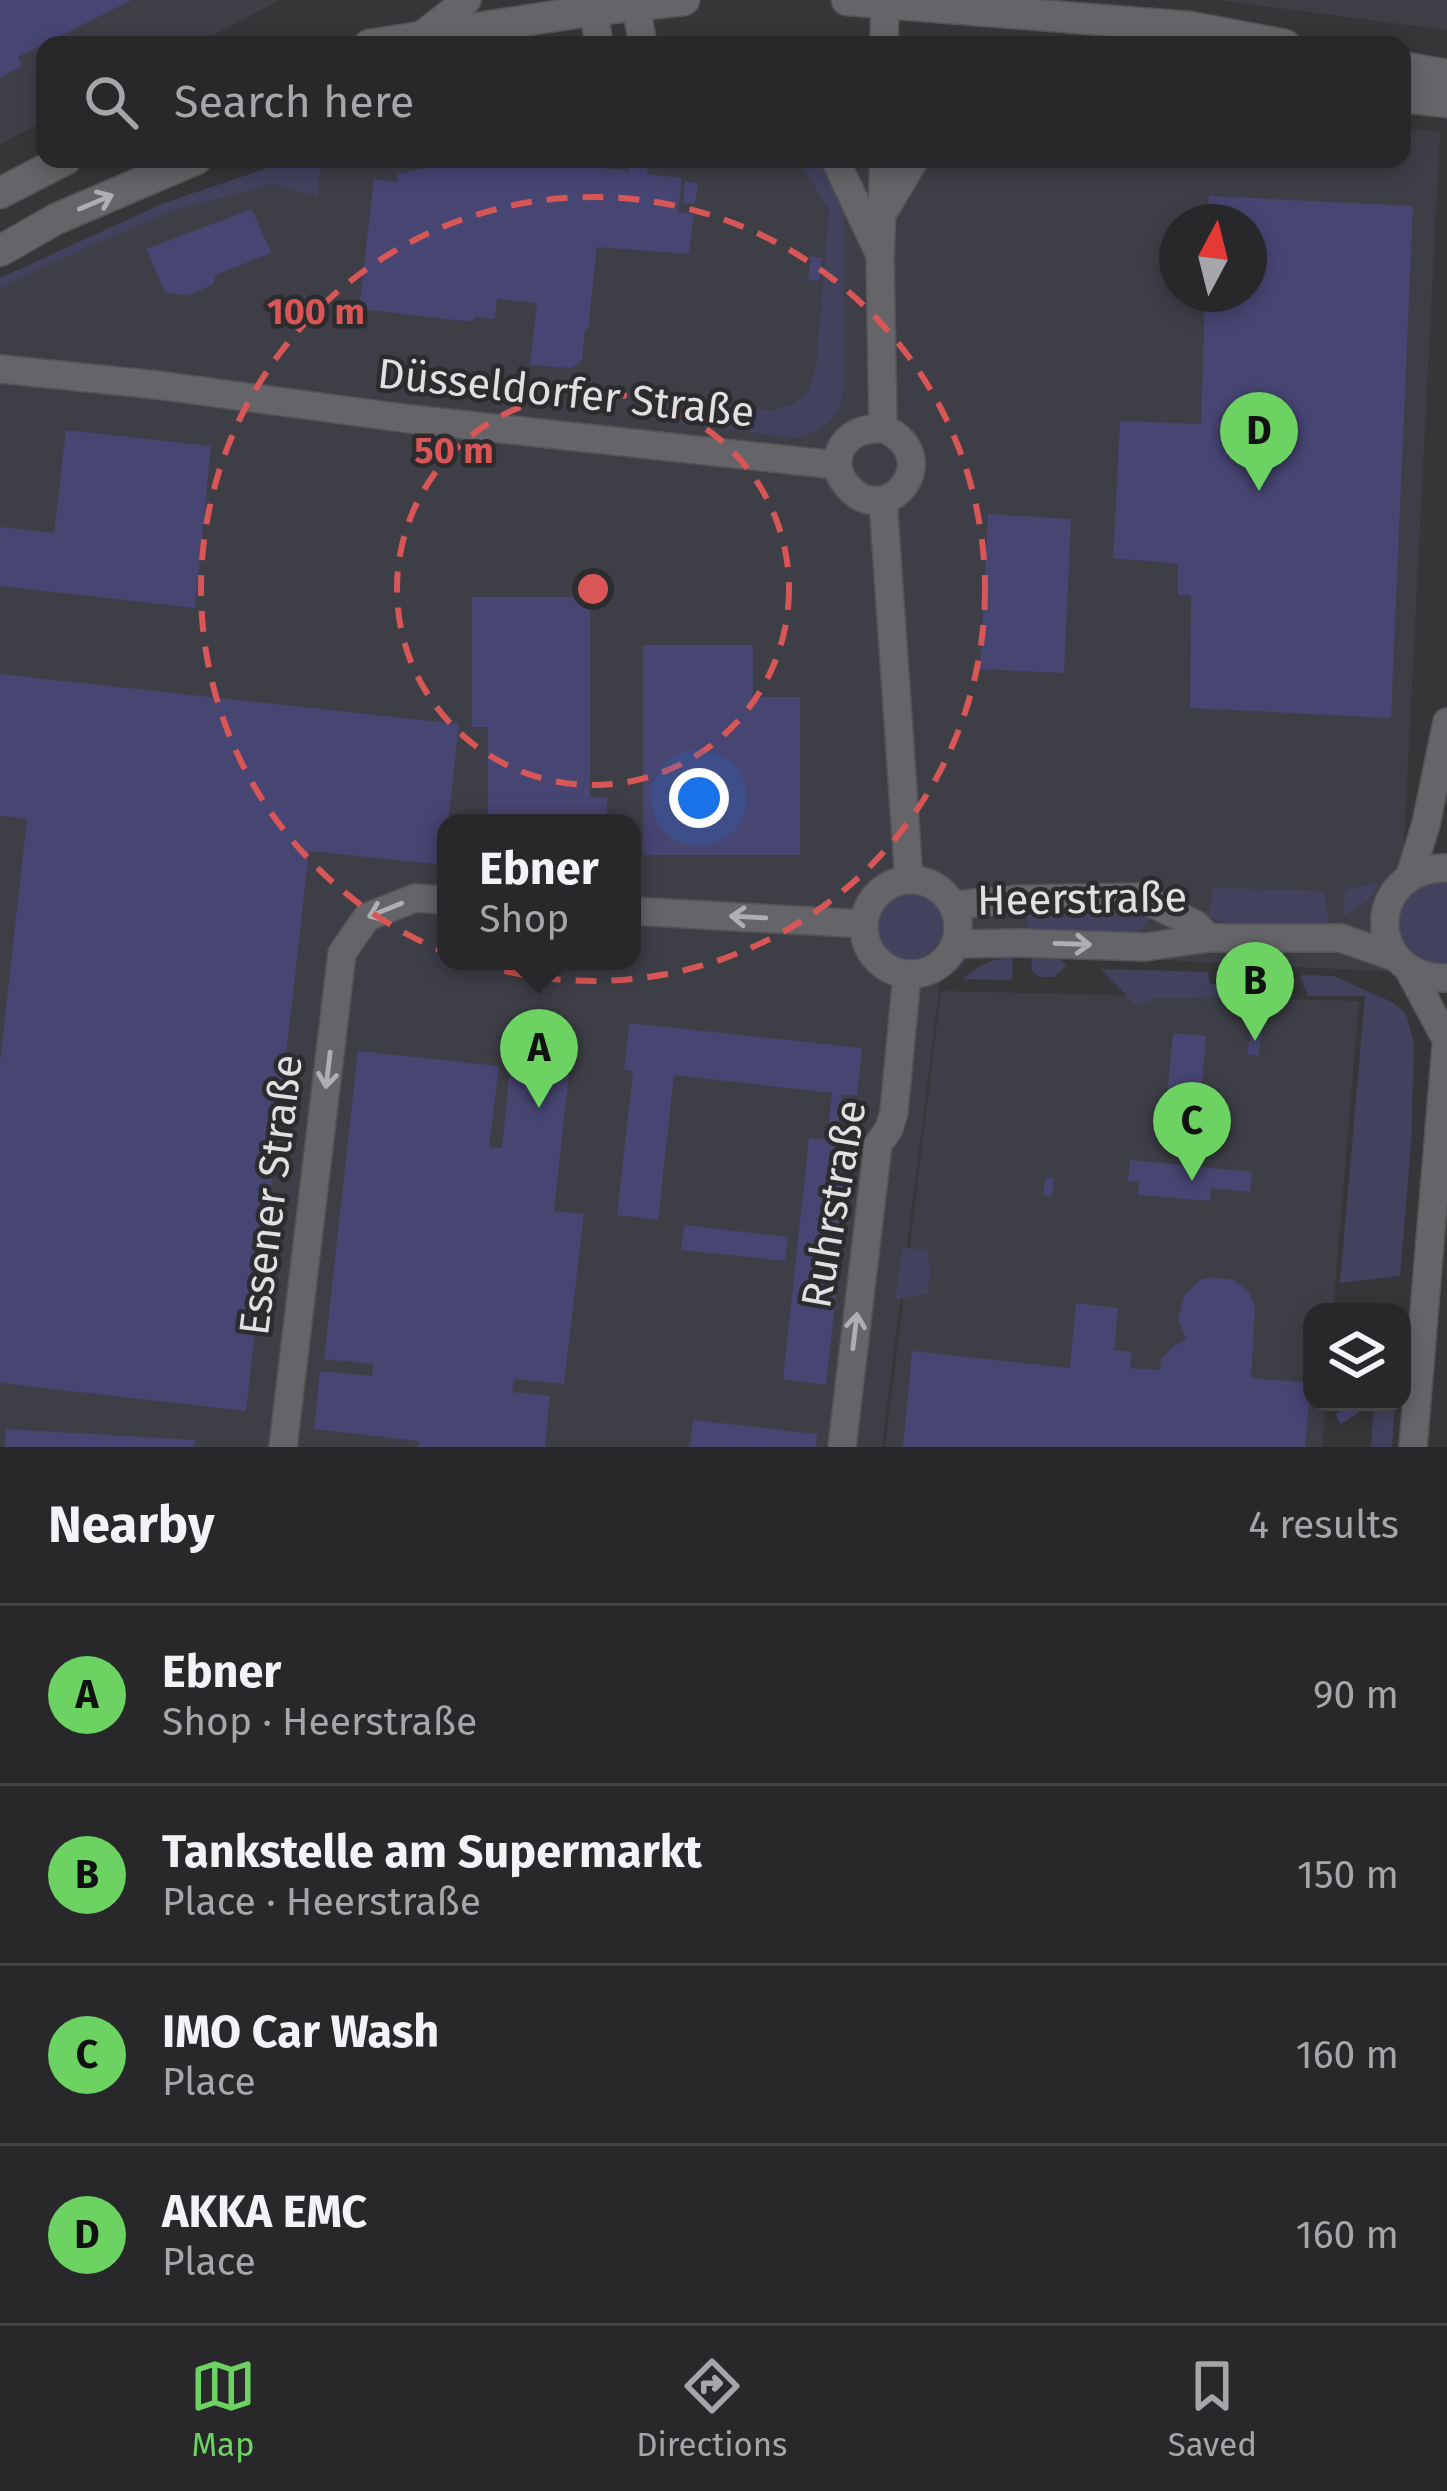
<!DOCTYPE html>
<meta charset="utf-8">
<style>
:root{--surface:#28282b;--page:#303033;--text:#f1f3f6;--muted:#a5a6a9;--line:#444447;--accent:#6cd362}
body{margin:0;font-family:"Fira Sans",sans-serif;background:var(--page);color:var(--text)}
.controls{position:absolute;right:36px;bottom:36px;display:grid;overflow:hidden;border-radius:24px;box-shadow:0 6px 18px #0003}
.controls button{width:108px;height:108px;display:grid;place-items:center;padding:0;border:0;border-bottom:3px solid var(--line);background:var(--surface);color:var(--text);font:60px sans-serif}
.compass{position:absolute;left:1159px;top:204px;width:108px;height:108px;border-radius:50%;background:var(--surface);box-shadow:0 6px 18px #0003;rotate:7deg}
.you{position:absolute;left:699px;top:798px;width:42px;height:42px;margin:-30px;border:9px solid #fff;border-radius:50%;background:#1a73e8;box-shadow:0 0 0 18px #1a73e833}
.badge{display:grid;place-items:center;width:78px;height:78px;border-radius:50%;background:var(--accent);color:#111;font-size:39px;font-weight:700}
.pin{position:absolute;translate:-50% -99px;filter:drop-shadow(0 3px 6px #0008)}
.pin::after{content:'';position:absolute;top:63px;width:42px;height:36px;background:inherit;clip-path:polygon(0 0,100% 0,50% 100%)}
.popup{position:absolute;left:437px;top:814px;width:204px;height:156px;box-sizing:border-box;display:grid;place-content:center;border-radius:24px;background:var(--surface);filter:drop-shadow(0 3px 9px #0005);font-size:39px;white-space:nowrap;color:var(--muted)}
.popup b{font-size:45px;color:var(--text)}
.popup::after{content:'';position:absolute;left:50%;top:100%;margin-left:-24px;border:24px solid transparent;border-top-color:var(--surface)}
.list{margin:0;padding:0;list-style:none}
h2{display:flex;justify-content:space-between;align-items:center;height:156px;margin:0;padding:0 48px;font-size:51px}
h2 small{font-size:39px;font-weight:400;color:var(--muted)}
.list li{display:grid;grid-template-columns:78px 1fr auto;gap:36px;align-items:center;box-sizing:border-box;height:180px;padding:0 48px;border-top:3px solid var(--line)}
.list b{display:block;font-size:45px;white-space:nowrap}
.list p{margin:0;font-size:39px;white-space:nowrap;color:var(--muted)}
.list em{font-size:39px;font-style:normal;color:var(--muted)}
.icon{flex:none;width:66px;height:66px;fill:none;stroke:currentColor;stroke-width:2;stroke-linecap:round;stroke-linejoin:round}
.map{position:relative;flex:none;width:1447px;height:1447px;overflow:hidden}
.search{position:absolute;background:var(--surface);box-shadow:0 6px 18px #0003;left:36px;right:36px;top:36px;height:132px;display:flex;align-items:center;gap:30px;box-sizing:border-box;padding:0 42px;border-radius:24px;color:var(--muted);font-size:45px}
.sheet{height:876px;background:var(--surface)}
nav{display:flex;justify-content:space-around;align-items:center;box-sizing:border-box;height:168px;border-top:3px solid var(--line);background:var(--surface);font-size:33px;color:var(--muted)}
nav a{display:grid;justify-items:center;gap:6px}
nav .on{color:var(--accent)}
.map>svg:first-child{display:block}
.built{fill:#3e3e47;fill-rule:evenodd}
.green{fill:#43425e}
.building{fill:#474572}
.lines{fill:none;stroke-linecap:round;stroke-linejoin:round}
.street-casing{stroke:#545456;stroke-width:30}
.secondary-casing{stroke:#545456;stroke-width:33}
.street{stroke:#656569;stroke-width:27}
.secondary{stroke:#656569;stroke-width:30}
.oneway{stroke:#afafb2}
.ring{fill:none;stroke:#d85656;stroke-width:6;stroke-dasharray:21 15}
.labels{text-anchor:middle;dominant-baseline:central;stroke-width:9;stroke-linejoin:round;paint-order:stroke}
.street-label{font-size:42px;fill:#e0e0e2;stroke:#2c2c2f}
.centre{fill:#d85656;stroke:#2c2c2f;stroke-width:6}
.ring-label{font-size:36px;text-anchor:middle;font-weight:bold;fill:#d85656;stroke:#2c2c2f;stroke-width:9;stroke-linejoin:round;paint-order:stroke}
</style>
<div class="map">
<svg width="1447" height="1447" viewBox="0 0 1447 1447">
<rect width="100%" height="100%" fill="#363639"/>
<!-- built -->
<path class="built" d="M0,0H280L194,45H45V121L0,144Z
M1216,0H1447V30Z
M1402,128L1440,132L1399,939L1394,972L971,950L961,967L940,983L882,1447H0V281L19,271L304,159H1402ZM1177,222H1249V294H1177ZM446,823H632V961H446Z
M941,991L1359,1001L1333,1312H1312V1402H1326L1322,1447H885Z"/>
<!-- green -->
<path class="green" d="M295,159H334L320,162L318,196L272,184L169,212L45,266L0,289V278L164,203Z
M797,159H828L844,201V391L838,412L821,429L797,438L653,419L655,400L616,396L614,414H607L609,393L770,411L792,405L808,393L816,367L829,210Z
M1447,881V966L1418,961L1399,939L1397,912L1403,900L1424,883Z
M1379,882L1369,900L1344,916L1345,890Z
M1213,888L1324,891L1329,922L1317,925L1225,923L1209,917Z
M877 926a33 33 0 1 1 66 0a33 33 0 1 1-66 0Z
M1135,909L1150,916L1141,931L1124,941L1027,935L1028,910Z
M1031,953L1053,954L1067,965L1054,977H1039L1032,971Z
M1013,956L1012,980L963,979C979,965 992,959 1013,956Z
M1101,969L1208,972L1210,984H1272L1278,997L1155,998L1138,1007Z
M1300,975L1333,976L1392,1002L1406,1014L1414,1043L1411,1144L1400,1276L1340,1283L1365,996H1308Z
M902,1248L927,1250L930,1266L928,1293L895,1300Z
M1374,1402H1395L1392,1447H1371Z"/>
<!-- building -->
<path class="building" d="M0,0H132L18,57L22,66L0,78Z
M468,159H526L629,171L630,165L648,167L647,174L682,178L678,212L694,214L689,254L597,247L588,330L585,329L582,360L572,368L530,365L537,303L497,299L495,319L474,317L473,322L359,309L374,179L397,182L398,174Z
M685,181L698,183L695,204L683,203Z
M1209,196L1413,206L1391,718L1190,708L1191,595H1178V564L1113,558L1120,421L1201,424L1205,294H1249V222H1208Z
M252,209L271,253L216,275L213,284L189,296L165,292L146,249Z
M811,256L822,258L819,281L808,280Z
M66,430L211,446L195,608L0,586V527L54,533Z
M988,514L1071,519L1064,673L980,669Z
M472,597H590V797H607V823H488V727H472Z
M643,645H753V697H800V855H643Z
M0,674L459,724L448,823H446L444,865L309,851L246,1411L0,1383V1062L27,819L0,816Z
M629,1023L862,1048L857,1096L842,1094L836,1141L853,1143L826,1385L783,1379L809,1138L827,1140L832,1093L674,1075L658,1220L617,1215L633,1071L624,1070Z
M1252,1026L1263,1028L1258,1056L1247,1054Z
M1173,1033L1206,1036L1199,1120L1165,1117Z
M358,1051L499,1066L489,1147L502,1148L510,1068L569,1074L554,1211L584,1214L564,1384L514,1379L512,1392L550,1396L545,1447H418L419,1441L314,1429L320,1371L372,1376L373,1364L324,1359Z
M1130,1160L1252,1172L1250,1192L1211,1188L1210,1201L1138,1195L1139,1182L1128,1181Z
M1046,1177L1054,1178L1052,1196L1043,1195Z
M684,1225L788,1237L785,1261L681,1250Z
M1211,1277L1234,1280L1249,1292L1255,1306L1251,1378L1311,1383L1305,1447H903L912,1351L1070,1368L1076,1303L1118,1308L1114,1350L1132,1352L1130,1368L1160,1370L1161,1360L1171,1348L1186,1339L1178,1318L1184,1296L1200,1280Z
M1338,1402H1355L1361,1411L1341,1424L1335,1414L1343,1409Z
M693,1420L817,1434L816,1447H690Z
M6,1429L195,1440L194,1447H5Z"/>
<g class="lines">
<!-- street casing -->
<g class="street-casing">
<path id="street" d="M592,0L599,45
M635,0L643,45
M422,35L467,0
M884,45L885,1
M835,159L879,253
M886,208L915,159
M0,369L157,385L410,419L836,465
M883,428L880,257L884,159
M883,428C949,458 884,535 845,483C832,467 837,445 855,434C863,429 873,429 883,428Z
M883,500L909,880
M1447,868C1365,867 1363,979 1447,978
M1410,876L1426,824L1447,722
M864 927a47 47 0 1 1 94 0a47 47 0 1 1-94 0Z
M953,905L1021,899L1139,897L1195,924L1209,938
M632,911L864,924
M956,944L1020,943L1145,947L1209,938H1341L1395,957
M1409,970L1445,1037
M283,1447L342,953L367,917L415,898L446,900
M842,1447L878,1144L889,1129L894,1112L907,975
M1413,1447L1447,1035"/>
</g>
<!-- secondary casing -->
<g class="secondary-casing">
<path id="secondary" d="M847,0L1190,27L1285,45
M369,45L594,10L684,0
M1402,67L1447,75
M1402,97L1447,102
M0,193L66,159
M0,251L56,219L196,159"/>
</g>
<!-- street -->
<use href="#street" class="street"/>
<!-- secondary -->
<use href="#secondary" class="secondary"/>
</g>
<!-- one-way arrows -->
<defs><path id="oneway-shaft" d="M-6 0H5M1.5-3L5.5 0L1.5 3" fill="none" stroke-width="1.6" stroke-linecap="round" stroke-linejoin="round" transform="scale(3)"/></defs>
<g class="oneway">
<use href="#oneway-shaft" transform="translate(96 202) rotate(-23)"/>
<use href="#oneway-shaft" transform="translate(385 910) rotate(158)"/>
<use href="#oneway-shaft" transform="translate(748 917) rotate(-177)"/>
<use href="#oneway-shaft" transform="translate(1073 944) rotate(2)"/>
<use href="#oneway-shaft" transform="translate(328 1070) rotate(97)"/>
<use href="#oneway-shaft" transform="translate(855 1331) rotate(-83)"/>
</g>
<!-- distance rings -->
<g class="ring">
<circle cx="593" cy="589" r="196"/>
<circle cx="593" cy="589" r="392"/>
</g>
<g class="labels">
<!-- street labels -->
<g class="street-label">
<text transform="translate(566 393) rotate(6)">Düsseldorfer Straße</text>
<text transform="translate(1082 899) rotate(-1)">Heerstraße</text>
<text transform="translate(271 1195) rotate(-83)">Essener Straße</text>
<text transform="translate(834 1204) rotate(-80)">Ruhrstraße</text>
</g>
</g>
<circle cx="593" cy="589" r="18" class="centre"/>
<g class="ring-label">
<text x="316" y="324">100 m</text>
<text x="454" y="463">50 m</text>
</g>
</svg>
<div class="controls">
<button><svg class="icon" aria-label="layers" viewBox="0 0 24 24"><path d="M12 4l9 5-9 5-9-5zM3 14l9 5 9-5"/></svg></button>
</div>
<svg class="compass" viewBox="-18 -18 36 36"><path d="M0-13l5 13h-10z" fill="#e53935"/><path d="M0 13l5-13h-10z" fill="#a5a6a9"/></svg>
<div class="you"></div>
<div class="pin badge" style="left:539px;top:1108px">A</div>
<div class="popup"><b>Ebner</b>Shop</div>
<div class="pin badge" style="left:1255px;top:1041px">B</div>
<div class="pin badge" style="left:1192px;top:1181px">C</div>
<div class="pin badge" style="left:1259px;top:491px">D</div>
<div class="search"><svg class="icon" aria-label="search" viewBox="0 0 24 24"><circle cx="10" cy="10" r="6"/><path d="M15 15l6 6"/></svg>Search here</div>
</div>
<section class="sheet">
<h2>Nearby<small>4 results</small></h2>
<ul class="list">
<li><span class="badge">A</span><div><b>Ebner</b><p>Shop · Heerstraße</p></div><em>90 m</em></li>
<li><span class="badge">B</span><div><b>Tankstelle am Supermarkt</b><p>Place · Heerstraße</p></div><em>150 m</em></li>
<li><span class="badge">C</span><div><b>IMO Car Wash</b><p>Place</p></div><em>160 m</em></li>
<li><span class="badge">D</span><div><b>AKKA EMC</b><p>Place</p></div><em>160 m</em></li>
</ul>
</section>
<nav>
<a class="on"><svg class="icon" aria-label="map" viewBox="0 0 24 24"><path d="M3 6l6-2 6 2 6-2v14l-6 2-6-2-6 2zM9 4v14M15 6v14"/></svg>Map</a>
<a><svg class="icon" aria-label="directions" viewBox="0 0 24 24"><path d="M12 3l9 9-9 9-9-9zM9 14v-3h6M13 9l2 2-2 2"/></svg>Directions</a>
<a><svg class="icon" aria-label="saved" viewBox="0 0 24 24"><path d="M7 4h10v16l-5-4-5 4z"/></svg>Saved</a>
</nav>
